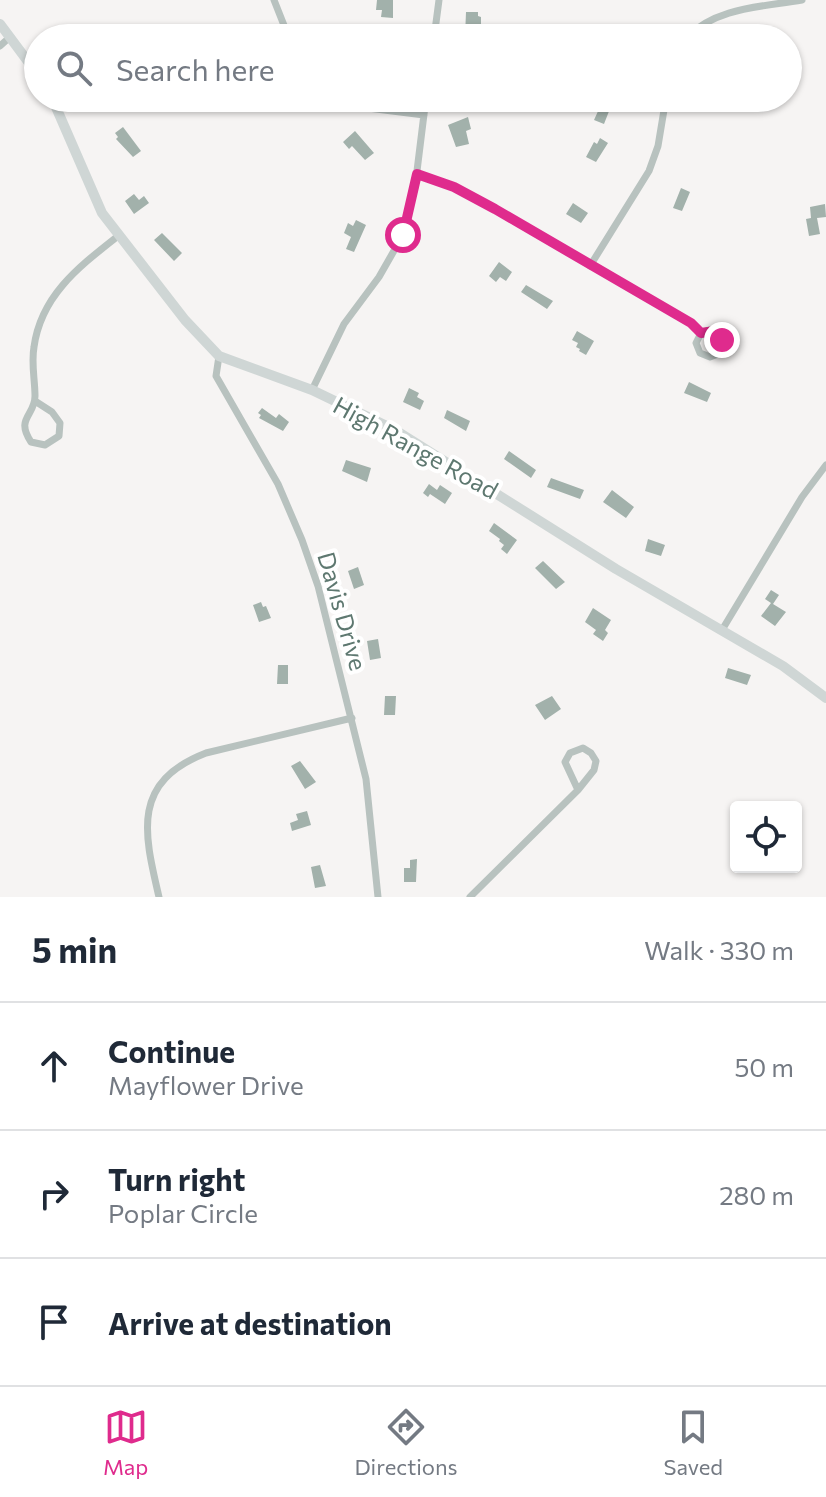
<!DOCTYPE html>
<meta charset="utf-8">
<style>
:root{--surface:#fff;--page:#f2f2f3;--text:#1f2937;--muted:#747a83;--line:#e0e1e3;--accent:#df2b8d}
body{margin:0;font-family:Commissioner,sans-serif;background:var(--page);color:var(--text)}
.controls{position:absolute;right:24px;bottom:24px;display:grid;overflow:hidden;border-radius:8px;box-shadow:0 2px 6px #0004}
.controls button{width:72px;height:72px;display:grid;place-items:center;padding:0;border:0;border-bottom:2px solid var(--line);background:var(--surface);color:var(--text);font:40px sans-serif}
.stop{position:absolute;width:24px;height:24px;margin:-18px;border:6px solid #df2b8d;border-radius:50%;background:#fff}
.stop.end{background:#df2b8d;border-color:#fff;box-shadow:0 2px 8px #0008}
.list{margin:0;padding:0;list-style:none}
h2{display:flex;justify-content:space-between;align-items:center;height:104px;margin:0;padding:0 32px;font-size:34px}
h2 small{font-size:26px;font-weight:400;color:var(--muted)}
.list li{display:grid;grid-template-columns:52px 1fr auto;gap:24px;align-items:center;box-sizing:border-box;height:128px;padding:0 32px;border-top:2px solid var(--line)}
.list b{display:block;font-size:30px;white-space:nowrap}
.list p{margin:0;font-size:26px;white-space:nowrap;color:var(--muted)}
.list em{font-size:26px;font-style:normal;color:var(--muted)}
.icon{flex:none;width:44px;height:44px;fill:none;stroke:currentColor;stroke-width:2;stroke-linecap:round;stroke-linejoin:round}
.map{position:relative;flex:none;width:826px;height:897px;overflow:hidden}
.search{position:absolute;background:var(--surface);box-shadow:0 2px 6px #0004;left:24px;right:24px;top:24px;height:88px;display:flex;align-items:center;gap:20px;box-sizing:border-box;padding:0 28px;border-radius:44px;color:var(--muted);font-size:30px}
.sheet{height:488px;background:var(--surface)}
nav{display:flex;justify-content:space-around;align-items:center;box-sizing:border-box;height:112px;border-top:2px solid var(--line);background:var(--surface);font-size:22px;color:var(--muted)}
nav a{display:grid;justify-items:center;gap:4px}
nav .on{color:var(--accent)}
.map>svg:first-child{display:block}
.building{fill:#a2b1ab}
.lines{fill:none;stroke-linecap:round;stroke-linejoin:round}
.street{stroke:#b8c2bf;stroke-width:7}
.secondary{stroke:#cfd6d5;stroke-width:10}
.route{stroke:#df2b8d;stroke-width:10}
.labels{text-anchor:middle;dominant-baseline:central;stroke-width:8;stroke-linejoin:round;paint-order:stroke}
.street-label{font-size:24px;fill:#5e7870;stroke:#fff}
</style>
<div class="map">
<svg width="826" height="897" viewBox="0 0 826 897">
<rect width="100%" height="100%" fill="#f6f4f3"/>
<!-- building -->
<path class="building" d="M377,0H393V18L381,17L382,10H376Z
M466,12H478V16L481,17V25H477L476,37H465Z
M604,98L613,101L604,124L594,120Z
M468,117L471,129L466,131L469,144L456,147L448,125Z
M123,127L141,151L133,157L116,139L118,137L115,133Z
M355,131L374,153L365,160L352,146L349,149L343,142Z
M600,138L608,143L596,162L586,157L594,142L597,144Z
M681,188L690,192L682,211L673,208Z
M134,194L139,200L144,196L149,203L134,214L125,201Z
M573,203L588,213L581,223L566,214Z
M825,204L826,217L817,218L820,234L809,236L806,219L811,218L810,207Z
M356,220L366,225L354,252L346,249L351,237L344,233L348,223L353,226Z
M162,233L182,253L174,261L154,240Z
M499,262L512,272L506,281L500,277L496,282L489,276Z
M526,285L553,301L547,309L521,292Z
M577,331L594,341L586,355L579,351L580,349L576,347L578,343L572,340Z
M689,382L711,393L707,402L684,393Z
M409,388L419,393L417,397L424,401L420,410L403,402Z
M262,408L276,418L279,414L289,422L283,431L259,418L261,415L258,413Z
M447,410L470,421L466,431L444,418Z
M509,451L536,470L531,478L504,459Z
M346,460L371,468L367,482L342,471Z
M551,478L584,490L580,499L547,487Z
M429,484L437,490L440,485L452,493L445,504L430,494L428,497L423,493Z
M612,490L634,507L626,518L603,502Z
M494,523L517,540L507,554L501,549L504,545L499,541L500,539L489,531Z
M648,539L665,545L661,556L645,551Z
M543,561L565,582L556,589L535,568Z
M358,567L364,585L354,589L348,571Z
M771,590L779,595L773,604L786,612L775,626L761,616L771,603L765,599Z
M261,602L263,607L266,606L271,618L259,622L253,605Z
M593,608L611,620L605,630L608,633L603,641L593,634L596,630L585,622Z
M378,639L381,658L370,660L367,641Z
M278,665H288V684H277Z
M728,668L751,675L747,685L725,678Z
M385,696H396L395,715H384Z
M552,696L561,709L545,720L535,705Z
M300,761L316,782L305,789L291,766Z
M307,811L311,825L292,831L290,823L298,820L296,814Z
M417,859L416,882H404V868H410V860Z
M320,865L326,886L315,888L311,867Z"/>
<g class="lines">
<!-- street -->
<path class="street" d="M274,0L289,38
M434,38L439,0
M686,38C716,7 762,7 802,0
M0,46L10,37
M333,98L360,107L424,115
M417,174L454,187L495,209L691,323L701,333L696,343L700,353L710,357L718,354L723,343L720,335L709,330L701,333
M590,266L649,171L658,146L666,98
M219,356L216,376L278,484L302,540L318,586L366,779L378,897
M312,390L344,324L379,277L403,235L415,187L426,98
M35,401L52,412L60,423L59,436L45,445L31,442C15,418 35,416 35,396C35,380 31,363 34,347C41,295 80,266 118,236
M722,630L802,497L826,465
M159,897C144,833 131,782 206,753L352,718
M470,897L578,790L594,770L596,761L591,753L583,748L570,753L565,762L578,790"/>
<!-- secondary -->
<path class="secondary" d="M0,24L38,75
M52,98L102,213L185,320L219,356L312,390L395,430L616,569L783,666L826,698"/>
</g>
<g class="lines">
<!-- route -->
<path class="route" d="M403,235L417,174L454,187L495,209L691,323L701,333L715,331L722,340"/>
</g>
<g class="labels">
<!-- street labels -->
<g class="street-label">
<text transform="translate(416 447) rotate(29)">High Range Road</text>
<text transform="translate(343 611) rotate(74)">Davis Drive</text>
</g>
</g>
</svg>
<div class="controls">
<button><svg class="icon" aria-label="locate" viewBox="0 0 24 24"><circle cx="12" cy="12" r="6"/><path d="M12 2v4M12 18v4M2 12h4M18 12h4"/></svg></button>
</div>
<div class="stop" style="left:403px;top:235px"></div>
<div class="stop end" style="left:722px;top:340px"></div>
<div class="search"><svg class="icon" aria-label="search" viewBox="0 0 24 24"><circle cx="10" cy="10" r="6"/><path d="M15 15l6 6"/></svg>Search here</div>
</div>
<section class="sheet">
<h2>5 min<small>Walk · 330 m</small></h2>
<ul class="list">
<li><svg class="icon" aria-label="ahead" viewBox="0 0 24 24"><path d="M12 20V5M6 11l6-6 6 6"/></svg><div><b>Continue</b><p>Mayflower Drive</p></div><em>50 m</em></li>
<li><svg class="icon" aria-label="right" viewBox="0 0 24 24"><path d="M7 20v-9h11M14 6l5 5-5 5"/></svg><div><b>Turn right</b><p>Poplar Circle</p></div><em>280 m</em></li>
<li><svg class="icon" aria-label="arrive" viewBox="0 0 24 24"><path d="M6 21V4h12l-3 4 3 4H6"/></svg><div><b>Arrive at destination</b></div></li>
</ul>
</section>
<nav>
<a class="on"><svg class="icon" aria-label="map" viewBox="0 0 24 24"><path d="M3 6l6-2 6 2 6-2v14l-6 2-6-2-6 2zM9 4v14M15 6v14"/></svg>Map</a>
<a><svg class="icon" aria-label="directions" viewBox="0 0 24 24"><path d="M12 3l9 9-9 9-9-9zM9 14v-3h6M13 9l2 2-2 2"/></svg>Directions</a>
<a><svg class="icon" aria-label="saved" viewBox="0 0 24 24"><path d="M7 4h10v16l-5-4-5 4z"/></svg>Saved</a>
</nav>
